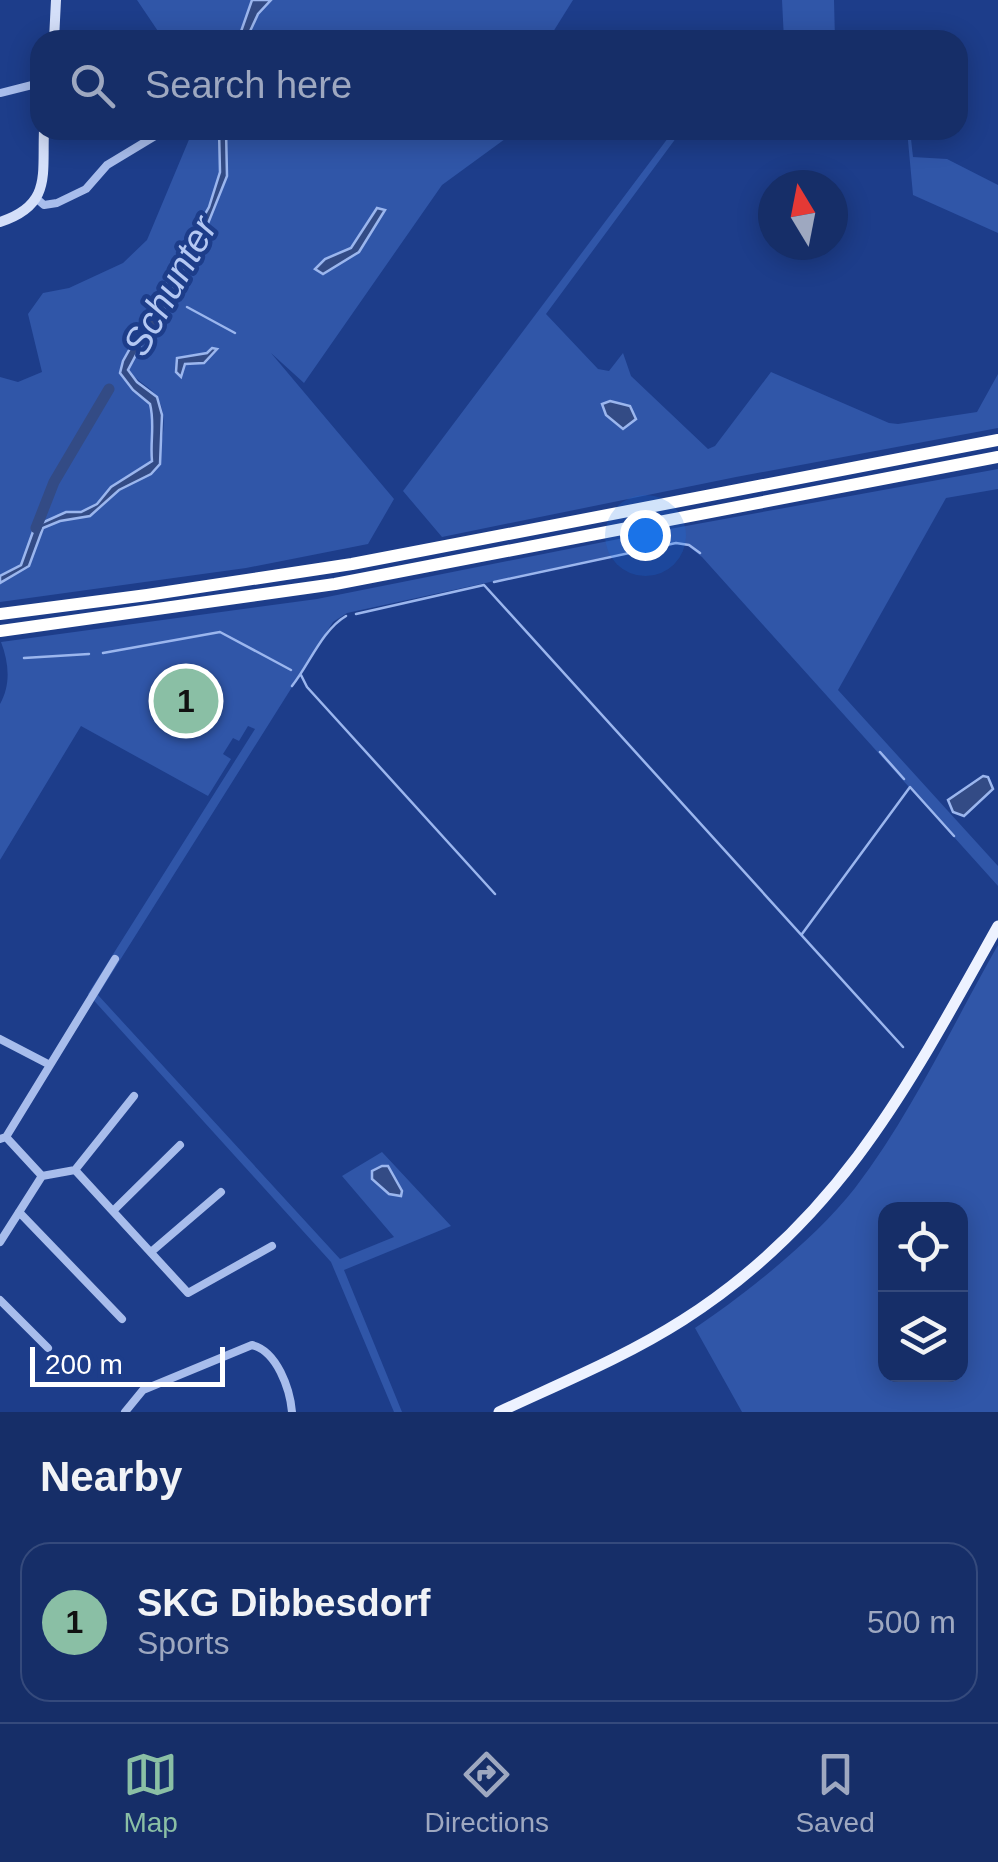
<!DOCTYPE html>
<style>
:root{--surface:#162e68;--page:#233a71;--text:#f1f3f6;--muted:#9ea8c0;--line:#354a7c;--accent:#8abfa5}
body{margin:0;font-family:Arial,sans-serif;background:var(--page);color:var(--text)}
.controls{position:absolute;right:30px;bottom:30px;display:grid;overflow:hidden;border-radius:20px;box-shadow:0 5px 25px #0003}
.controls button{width:90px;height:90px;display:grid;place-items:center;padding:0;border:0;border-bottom:2px solid var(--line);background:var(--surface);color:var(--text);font:50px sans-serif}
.compass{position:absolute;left:758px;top:170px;width:90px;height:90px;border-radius:50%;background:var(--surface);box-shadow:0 5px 25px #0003;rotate:350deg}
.scale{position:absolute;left:30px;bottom:25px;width:195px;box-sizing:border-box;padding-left:10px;border:5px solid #fff;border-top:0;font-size:28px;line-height:35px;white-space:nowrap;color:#fff;-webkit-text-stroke:8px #1d3d8a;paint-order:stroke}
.you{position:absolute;left:645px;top:535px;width:35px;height:35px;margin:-25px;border:8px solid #fff;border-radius:50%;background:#1a73e8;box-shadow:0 0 0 15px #1a73e833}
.badge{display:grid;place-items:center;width:65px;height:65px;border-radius:50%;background:var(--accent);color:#111;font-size:32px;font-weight:700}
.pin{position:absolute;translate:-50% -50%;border:5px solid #fff;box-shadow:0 2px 10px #0006}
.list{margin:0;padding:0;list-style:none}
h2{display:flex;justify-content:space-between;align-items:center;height:130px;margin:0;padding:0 40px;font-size:42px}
h2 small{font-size:32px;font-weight:400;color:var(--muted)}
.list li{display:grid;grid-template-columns:65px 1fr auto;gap:30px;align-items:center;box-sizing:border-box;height:160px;margin:0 20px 20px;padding:0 20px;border:2px solid var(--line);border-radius:30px}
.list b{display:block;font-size:38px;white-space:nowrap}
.list p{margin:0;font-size:32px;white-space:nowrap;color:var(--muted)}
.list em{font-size:32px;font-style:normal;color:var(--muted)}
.icon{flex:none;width:55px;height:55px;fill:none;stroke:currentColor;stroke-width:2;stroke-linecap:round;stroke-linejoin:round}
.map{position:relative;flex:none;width:998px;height:1412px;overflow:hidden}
.search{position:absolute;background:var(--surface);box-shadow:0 5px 25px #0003;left:30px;right:30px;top:30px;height:110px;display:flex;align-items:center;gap:25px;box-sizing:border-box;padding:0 35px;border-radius:30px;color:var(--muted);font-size:38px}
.sheet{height:310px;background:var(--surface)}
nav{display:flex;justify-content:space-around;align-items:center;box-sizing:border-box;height:140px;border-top:2px solid var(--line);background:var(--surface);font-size:28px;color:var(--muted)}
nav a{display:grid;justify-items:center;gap:5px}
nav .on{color:var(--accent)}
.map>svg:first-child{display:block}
.green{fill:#3056a8;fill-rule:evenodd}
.water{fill:#334b85;stroke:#9bb6ee;stroke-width:2.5}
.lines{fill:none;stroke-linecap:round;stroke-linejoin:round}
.stream{stroke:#9bb6ee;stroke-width:2.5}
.river{stroke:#334b85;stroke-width:11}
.minor{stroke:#a8bdec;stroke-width:8}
.secondary{stroke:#d4dff9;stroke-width:10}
.primary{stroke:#edf2ff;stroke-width:11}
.motorway{stroke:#fff;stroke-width:12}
.labels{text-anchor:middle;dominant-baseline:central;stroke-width:9;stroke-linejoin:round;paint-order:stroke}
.water-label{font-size:38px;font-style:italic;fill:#b4c8f3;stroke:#1d3d8a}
</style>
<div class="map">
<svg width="998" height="1412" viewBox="0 0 998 1412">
<rect width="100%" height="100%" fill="#1d3d8a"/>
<!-- green -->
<path class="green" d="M137,0H573L548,40H164Z
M782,0H834L835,40H784Z
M193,130H508L505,139L442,185L304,383L271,353L394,499L368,544L246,568L0,602V583L29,566L43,528L60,521L90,516L119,490L151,474C160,452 171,420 157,397C151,387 136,381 128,370L145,338L154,334L165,314L166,300L183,268L176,265L123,361L133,390L150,404L152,413V461L111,487L97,504L81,512H66L35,526L21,565L0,576V377L18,382L42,372L28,314L43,293L69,288L123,263L147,240Z
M674,130H682L546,314L598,369L609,371L623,353L631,376L708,449L715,446L771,372L889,423L898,424L977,412L998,374V428L736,477L442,537L403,491Z
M907,130H910L913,157L947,159L998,185V233L913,195Z
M998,469V489L946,498L838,690L998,866V886L702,557L687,545L670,543L347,613L333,622L98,995L340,1259L394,1237L342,1176L382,1152L451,1226L344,1270L402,1412H394L331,1262L88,994L255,729L248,726L239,741L233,738L223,754L231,759L208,796L81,726L0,860V704C11,685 9,663 1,642L317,599L664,530Z
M998,945V1412H742L695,1328C746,1294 817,1237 855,1188C912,1113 952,1026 998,945ZM886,1210H960V1374H886Z"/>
<!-- water -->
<path class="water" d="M252,0H271L258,14L246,40H238Z
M219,130H226L227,176L203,236L166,300L162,324L145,338L128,370L137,382L157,397L162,415L160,464L151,474L119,490L90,516L60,521L43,528L29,566L0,583V576L21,565L35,526L66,512H81L97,504L111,487L152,461C150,441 155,423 150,404L133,390L120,373L123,361L209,207L220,172Z
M377,208L385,210L359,252L323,274L315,269L325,259L351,248Z
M212,348L217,349L204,363L185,364L181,377L176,372L177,358L207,353Z
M610,401L630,406L636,419L623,429L606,415L602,404Z
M983,776L988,777L993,789L964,816L953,812L948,800Z
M382,1166H388L402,1191L401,1196L389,1194L372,1179V1171Z"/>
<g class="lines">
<!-- stream -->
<path class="stream" d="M187,307L235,333
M494,582L676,543L689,545L700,553
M356,614L484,585L903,1047
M103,653L220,632L291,670
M24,658L89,654
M301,675L307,687L495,894
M292,686C309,665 322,630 346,616
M880,752L904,779
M802,934L910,787L954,836"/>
<!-- river -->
<path class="river" d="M36,528L54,482L109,389"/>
<!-- minor -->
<path class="minor" d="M0,93L40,83
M36,198L44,205L57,203L86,189L107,165L165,130
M0,1039L50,1065
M0,1139L6,1137L115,959
M75,1170L188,1293L272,1246
M42,1176L75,1170L134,1096
M113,1211L180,1145
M19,1212L122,1319
M0,1242L42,1176L6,1137
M151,1252L221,1192
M0,1300L48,1348
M125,1412L143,1390L252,1345C277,1351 290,1389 292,1412"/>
<!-- secondary -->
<path class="secondary" d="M54,40L56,0
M0,222C52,205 42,175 44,130"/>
<!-- primary -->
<path class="primary" d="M499,1412C561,1383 625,1357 683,1320C840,1220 910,1083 998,926"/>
<!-- motorway -->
<path class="motorway" d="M0,614L147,595L352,564L998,440
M0,631L335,584L998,457"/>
</g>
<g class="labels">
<!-- water labels -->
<g class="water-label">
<text transform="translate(170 286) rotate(-61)">Schunter</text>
</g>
</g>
</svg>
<div class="controls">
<button><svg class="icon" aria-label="locate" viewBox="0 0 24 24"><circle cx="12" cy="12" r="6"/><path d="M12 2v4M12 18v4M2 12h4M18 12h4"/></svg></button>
<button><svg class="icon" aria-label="layers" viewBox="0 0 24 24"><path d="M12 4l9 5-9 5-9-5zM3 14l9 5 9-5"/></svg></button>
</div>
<svg class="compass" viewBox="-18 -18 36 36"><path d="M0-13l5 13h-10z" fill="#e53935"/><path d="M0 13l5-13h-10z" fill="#9ea8c0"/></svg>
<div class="scale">200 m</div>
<div class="you"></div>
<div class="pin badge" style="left:186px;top:701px">1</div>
<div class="search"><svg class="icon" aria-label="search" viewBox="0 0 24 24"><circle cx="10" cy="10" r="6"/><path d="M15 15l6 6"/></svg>Search here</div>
</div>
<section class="sheet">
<h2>Nearby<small></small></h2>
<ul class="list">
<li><span class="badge">1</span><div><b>SKG Dibbesdorf</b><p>Sports</p></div><em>500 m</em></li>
</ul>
</section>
<nav>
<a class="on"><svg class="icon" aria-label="map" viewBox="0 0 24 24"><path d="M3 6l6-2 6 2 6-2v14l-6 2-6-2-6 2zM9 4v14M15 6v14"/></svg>Map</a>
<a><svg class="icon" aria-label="directions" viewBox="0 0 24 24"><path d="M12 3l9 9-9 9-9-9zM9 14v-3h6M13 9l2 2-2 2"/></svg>Directions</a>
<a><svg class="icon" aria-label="saved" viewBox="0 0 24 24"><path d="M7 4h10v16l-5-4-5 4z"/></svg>Saved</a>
</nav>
